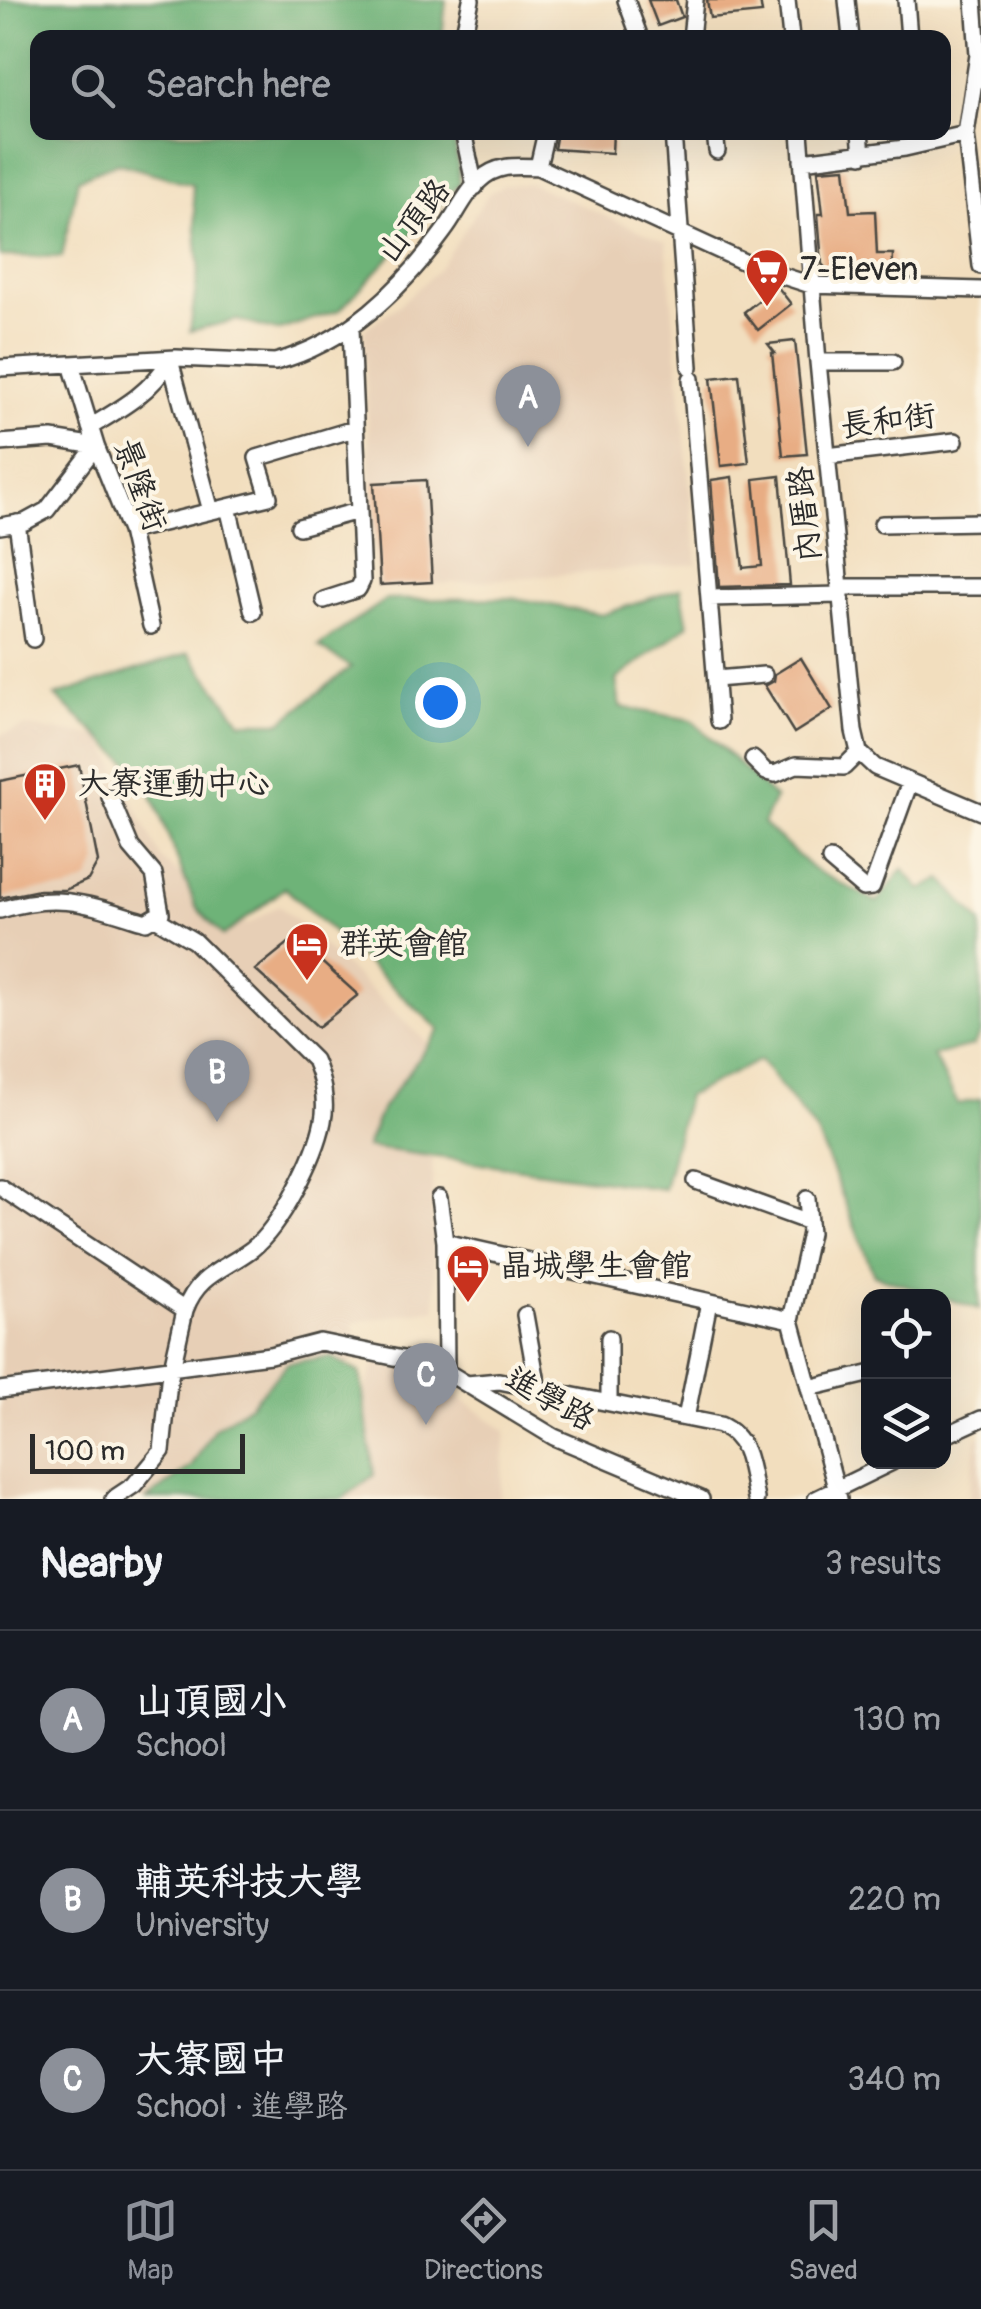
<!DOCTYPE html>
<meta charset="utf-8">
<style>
:root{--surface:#171b24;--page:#20242c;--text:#f1f3f6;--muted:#9ea1a6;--line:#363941;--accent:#8c9099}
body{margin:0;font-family:Pangolin,"LXGW WenKai TC",sans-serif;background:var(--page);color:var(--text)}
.controls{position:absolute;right:30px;bottom:30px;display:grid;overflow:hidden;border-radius:20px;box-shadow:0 10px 40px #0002}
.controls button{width:90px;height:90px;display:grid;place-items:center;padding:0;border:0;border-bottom:2px solid var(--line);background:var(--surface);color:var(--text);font:50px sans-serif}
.scale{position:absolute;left:30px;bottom:25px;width:215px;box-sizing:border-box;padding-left:10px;border:5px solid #2b2b2b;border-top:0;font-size:28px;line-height:35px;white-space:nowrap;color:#2b2b2b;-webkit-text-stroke:8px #fcf5e5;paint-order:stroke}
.you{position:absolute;left:440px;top:702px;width:35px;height:35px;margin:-25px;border:8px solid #fff;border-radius:50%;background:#1a73e8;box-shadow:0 0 0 15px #1a73e833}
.badge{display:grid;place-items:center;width:65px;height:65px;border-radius:50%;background:var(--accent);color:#fff;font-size:32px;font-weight:700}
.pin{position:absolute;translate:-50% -82px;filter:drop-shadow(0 2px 5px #0008)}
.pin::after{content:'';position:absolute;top:52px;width:35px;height:30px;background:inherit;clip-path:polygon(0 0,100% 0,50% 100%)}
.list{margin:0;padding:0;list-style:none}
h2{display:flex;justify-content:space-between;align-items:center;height:130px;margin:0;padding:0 40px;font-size:42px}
h2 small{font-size:32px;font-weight:400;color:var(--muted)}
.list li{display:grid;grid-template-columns:65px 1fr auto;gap:30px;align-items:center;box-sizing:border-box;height:180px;padding:0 40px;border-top:2px solid var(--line)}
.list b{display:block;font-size:38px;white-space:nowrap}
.list p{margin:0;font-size:32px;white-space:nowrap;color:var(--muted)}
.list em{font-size:32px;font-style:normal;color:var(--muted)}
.icon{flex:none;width:55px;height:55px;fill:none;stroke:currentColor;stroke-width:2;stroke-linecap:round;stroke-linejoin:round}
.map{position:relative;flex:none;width:981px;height:1499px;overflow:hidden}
.search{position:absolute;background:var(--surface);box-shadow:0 10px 40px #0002;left:30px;right:30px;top:30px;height:110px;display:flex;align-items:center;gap:25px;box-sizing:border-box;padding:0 35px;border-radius:20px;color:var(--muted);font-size:38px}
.sheet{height:670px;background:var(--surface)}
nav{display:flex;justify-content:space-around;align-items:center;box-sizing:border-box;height:140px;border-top:2px solid var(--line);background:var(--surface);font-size:28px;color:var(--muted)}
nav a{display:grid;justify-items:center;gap:5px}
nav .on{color:var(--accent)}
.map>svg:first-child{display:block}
.built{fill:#e7cfb6}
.forest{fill:#6eb378;stroke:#4c6f52;stroke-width:2.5}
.building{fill:#e8ad84}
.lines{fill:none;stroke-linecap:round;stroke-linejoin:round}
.minor-casing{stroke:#494641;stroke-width:20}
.minor{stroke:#fff;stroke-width:15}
.labels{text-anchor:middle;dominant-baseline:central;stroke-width:8;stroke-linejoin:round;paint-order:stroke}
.street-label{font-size:32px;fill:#2b2b2b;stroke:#fcf5e5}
.poi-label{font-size:32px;fill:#2b2b2b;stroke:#fcf5e5;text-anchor:start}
</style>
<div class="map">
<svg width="981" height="1499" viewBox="0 0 981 1499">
<rect width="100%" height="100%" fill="#fcf5e5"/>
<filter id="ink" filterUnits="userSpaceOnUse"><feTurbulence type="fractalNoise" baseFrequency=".01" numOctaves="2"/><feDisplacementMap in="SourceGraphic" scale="20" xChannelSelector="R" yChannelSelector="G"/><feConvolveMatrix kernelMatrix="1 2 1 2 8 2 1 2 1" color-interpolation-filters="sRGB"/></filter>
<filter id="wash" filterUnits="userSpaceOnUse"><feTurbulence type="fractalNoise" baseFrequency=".0048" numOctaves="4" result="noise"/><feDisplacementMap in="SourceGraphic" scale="40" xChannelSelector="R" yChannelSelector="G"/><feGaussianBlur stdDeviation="2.25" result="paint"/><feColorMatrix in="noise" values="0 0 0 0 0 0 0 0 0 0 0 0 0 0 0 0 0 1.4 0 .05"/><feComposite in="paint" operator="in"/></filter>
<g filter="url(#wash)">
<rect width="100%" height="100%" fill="#f2debe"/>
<!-- built -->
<path class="built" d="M532,184L666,242L697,564L376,589L364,329L398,306L438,270L489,193L504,185Z
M25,727L101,736L162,860L247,925L279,905L435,1049L432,1195L436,1309L354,1322L357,1357L201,1499H0V735Z
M375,1361L422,1371L506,1431L500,1499H329Z
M981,1435V1499H968L977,1437Z"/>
<!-- forest -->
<path class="forest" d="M0,0H446L442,37L38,38V132L454,133L460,183L340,310L277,331L237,320L190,331L199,265L192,184L117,163L78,179L62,257L0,256Z
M681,588L688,625L616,680L620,707L692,720L775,798L763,824L813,869L877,902L903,869L921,890L942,879L981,923V1033L973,1046L933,1055L958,1104L981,1099L979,1309L874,1275L817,1133L760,1060L687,1096L664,1189L366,1147L382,1108L440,1030L285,888L223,936L196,907L146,779L55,696L189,653L241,722H281L351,667L318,646L386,600L515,598L602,615Z
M331,1357L360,1373L374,1475L342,1499H147L192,1466L214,1429L250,1405L288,1363Z"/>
<g id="blocks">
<!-- building -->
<path class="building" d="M648,0H676L682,17L658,26Z
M707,0H760L762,13L710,18Z
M557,132H613L612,153L554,149Z
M845,168L850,212L875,211L877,254H893L892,276L841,274L827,270L822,264L818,214H823L818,170Z
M777,286L791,304L758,330L744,312Z
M795,341L807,454L783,456L772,353H775L768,344Z
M739,375L749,463L721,466L711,378Z
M780,476L790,585L719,587L711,480L732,477L743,568L762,566L754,479Z
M426,480L432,582L380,585L374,483Z
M801,658L832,709L794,733L765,686L774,681L775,674Z
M79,765L98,862L88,880L65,890H39L0,898V781Z
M295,938L358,995L318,1027L255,970Z"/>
</g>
</g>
<g filter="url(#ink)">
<use href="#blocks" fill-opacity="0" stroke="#494641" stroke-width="2.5"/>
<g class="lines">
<!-- minor casing -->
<g class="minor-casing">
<path id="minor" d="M626,0L640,38
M787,0L791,38
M847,0L851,38
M906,0L909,38
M974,0L978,55L966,134L981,266
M463,38L471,0
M691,38L695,0
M463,132L475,187
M673,132L690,367
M715,132L717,151
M800,132L818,362L854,731L859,752L875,767L981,812
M860,132L862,155
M802,161L905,148L966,134
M538,167L546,132
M170,360L211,511
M818,362H893
M71,364L96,446L130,531L151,626
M0,368L176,358L275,362C347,343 401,290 444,231C456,216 465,193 480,180C497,164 517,166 538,167L755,267L811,285L981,290
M691,379L719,721
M90,427C122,408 150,393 170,360
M0,443L52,439L96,446
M827,456L955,441
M228,507L253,612
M17,523L33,639
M882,524L981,522
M0,526L25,522L47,510L96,446
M299,527L358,511
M130,531L269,497L257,458L354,429
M840,587H981
M709,598L841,595
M324,600L358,589L362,581L351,329
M716,679L764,675
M753,759L766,772L775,774L796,765L844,767L859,752
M830,860L863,888L872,887L910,782
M0,910C60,891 90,905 146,922L161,913L154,874L131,847L110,797
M157,919L194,941L314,1060C322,1078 327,1101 323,1121C316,1157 281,1226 252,1249C224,1270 198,1274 185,1310
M696,1181L809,1222
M0,1187L185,1310L169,1381L162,1451L134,1485L113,1499
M439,1198L445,1242L446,1372
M807,1199L810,1233L791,1320L839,1499
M445,1242L791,1320
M525,1315L538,1388
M609,1338V1402
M467,1384L499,1381L720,1425C750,1438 750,1470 756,1499
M809,1388L868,1374
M0,1390L270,1355L320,1342L437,1366L554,1437L701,1499
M686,1418L709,1302
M944,1436L981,1419
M816,1499L892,1462"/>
</g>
<!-- minor -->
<use href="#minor" class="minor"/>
</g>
</g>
<!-- icons -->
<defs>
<g id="supermarket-pin" transform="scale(2.25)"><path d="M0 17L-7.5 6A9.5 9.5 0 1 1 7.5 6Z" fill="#c8321e" stroke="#fcf5e5"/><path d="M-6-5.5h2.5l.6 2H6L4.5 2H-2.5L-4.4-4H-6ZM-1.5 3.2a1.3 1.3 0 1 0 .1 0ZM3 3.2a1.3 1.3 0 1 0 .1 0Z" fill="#fff"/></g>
<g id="building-pin" transform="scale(2.25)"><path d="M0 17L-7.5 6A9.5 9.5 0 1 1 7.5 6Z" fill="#c8321e" stroke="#fcf5e5"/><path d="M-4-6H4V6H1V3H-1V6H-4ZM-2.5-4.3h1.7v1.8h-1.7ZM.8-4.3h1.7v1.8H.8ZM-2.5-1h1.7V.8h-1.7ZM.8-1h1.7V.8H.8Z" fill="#fff"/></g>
<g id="hotel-pin" transform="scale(2.25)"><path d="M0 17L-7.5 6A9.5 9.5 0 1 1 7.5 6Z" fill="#c8321e" stroke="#fcf5e5"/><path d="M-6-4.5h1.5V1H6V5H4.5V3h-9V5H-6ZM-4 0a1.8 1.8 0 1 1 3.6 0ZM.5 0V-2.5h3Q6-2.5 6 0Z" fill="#fff"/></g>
</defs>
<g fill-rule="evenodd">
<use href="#supermarket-pin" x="767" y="270"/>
<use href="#building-pin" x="45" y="784"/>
<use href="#hotel-pin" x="307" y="944"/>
<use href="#hotel-pin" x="468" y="1266"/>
</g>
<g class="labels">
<!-- street labels -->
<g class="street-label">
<text transform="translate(414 221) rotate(-52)">山頂路</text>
<text transform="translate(888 421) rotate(-7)">長和街</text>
<text transform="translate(140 485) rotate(70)">景隆街</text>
<text transform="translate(805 514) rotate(-96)">內厝路</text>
<text transform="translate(550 1399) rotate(29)">進學路</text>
</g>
<!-- poi labels -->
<g class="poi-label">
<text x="800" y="270">7-Eleven</text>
<text x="78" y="784">大寮運動中心</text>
<text x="340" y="944">群英會館</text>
<text x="500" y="1266">晶城學生會館</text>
</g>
</g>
</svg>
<div class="controls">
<button><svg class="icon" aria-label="locate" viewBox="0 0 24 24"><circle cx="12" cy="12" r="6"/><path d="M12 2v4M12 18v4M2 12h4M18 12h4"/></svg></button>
<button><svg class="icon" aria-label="layers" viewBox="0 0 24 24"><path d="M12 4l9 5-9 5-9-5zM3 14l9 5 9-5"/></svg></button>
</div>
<div class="scale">100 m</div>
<div class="you"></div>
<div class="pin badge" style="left:528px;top:447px">A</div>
<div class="pin badge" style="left:217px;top:1122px">B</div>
<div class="pin badge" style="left:426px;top:1425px">C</div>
<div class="search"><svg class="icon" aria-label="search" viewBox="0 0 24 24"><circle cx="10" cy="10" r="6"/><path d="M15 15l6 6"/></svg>Search here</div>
</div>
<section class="sheet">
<h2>Nearby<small>3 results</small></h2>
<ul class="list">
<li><span class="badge">A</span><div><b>山頂國小</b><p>School</p></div><em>130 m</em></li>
<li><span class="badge">B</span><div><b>輔英科技大學</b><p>University</p></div><em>220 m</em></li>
<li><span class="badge">C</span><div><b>大寮國中</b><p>School · 進學路</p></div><em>340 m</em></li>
</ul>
</section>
<nav>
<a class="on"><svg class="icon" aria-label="map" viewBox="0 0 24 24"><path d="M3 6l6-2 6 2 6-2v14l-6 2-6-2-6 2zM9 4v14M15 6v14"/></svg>Map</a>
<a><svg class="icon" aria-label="directions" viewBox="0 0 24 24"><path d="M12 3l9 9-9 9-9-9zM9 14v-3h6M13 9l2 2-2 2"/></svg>Directions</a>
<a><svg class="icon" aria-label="saved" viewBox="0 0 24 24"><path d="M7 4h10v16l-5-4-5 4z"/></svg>Saved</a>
</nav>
